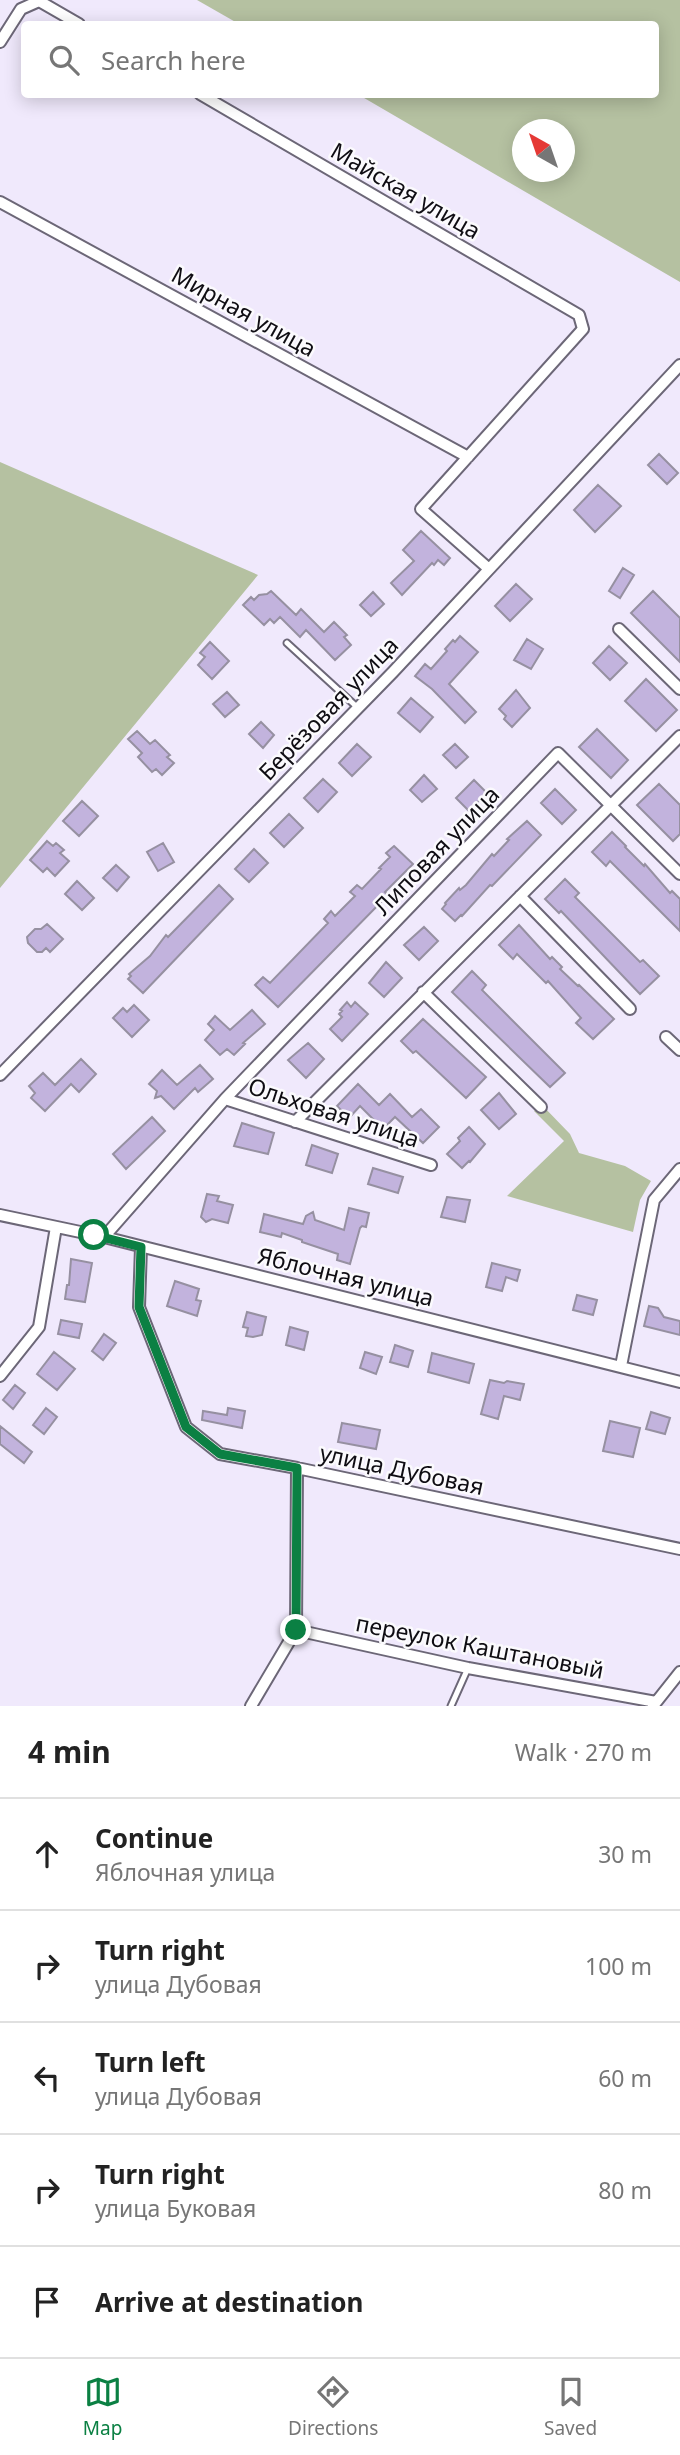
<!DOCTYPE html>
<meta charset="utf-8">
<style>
:root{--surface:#fff;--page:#f2f2f2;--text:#222;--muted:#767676;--line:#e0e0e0;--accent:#0b8043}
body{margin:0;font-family:"Noto Sans",sans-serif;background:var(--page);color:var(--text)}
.compass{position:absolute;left:512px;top:119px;width:63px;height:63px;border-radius:50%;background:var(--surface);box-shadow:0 4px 18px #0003;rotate:320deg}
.stop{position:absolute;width:21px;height:21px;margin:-16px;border:5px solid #0b8043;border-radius:50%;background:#fff}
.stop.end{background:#0b8043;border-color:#fff;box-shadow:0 2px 7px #0008}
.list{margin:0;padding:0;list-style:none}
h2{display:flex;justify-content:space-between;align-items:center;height:91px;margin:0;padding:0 28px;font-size:30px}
h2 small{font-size:23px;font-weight:400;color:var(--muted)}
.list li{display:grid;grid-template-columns:46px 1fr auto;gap:21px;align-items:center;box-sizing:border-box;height:112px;padding:0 28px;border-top:2px solid var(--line)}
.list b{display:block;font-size:26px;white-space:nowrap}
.list p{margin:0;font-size:23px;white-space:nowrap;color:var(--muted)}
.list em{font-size:23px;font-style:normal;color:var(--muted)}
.icon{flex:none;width:38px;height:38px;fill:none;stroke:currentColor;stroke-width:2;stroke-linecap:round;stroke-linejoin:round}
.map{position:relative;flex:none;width:680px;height:1706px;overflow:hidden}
.search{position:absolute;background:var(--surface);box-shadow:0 4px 18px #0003;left:21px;right:21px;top:21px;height:77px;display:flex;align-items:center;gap:18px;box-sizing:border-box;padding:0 24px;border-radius:7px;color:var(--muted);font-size:26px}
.sheet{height:651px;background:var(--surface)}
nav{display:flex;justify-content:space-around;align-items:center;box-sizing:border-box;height:98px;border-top:2px solid var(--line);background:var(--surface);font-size:19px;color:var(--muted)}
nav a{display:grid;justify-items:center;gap:4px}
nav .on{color:var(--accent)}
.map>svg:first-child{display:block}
.green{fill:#b5c1a1;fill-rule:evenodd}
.building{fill:#c2b3dd;stroke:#9690a1;stroke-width:2}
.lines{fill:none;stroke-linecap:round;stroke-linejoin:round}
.service-casing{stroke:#6c6777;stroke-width:9}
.minor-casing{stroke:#6c6777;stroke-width:14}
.service{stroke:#fff;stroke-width:5}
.minor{stroke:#fff;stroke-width:10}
.route{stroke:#0b8043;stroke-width:9}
.labels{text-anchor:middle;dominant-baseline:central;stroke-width:5;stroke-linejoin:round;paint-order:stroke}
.street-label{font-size:23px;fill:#0f0d13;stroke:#fbfafd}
</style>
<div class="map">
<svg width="680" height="1706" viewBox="0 0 680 1706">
<rect width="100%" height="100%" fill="#f0e9fc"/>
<!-- green -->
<path class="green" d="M197,0H680V282L359,95L656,94V24H239ZM522,130H564V172H522Z
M0,462L258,575L0,888Z
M541,1104L570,1134L579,1153L625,1166L651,1181L640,1200L633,1232L507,1196L564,1141L534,1111Z"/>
<!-- building -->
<path class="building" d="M659,454L678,473L667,484L648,465Z
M598,485L621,506L595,532L574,510Z
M421,531L450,558L444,565L438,560L434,565L432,563L402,595L391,583L414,561L403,550Z
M623,568L634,575L620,598L609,591Z
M516,584L532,599L510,621L495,606Z
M271,591L296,615L301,609L324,632L334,622L347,635L344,637L351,645L335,660L306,630L300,637L280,617L274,623L270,619L264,625L243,605L251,597L254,600L259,595L267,594Z
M653,591L680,618V662L631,613Z
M373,592L384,604L371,616L360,605Z
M460,636L478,652L449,684L476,712L465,723L432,689L415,676L425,664L431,669L447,651L445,649L453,640L455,642Z
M527,639L543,649L531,669L514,660Z
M210,642L229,661L212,679L198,665L205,657L200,653Z
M609,646L627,663L610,680L593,663Z
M646,679L677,710L656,731L625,701Z
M516,690L530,708L512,727L504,719L506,716L499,709Z
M227,692L239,705L225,717L213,704Z
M411,698L433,717L420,732L398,713Z
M261,722L274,735L263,748L249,734Z
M597,729L628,760L611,778L579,747Z
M137,731L150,744L155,740L170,755L167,757L174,763L162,775L156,769L152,772L138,757L142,753L128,739Z
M357,744L371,757L352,776L339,763Z
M455,744L468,757L456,768L443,755Z
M424,775L437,789L422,802L410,790Z
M323,779L337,792L318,812L304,798Z
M474,780L487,793L469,811L456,798Z
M659,784L680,805V834L673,841L637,805Z
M555,789L576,810L562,824L541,803Z
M82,801L98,816L79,836L63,821Z
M289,814L303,828L284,847L270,833Z
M527,821L541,835L492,886L490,885L462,916L461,915L455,921L442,909L446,904L445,903L459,888L460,890L466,885L492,854L494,856L509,840L507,839Z
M612,832L626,846L625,847L644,866L645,864L670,893L672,891L680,899V931L610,861L606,866L592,852Z
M47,841L53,846L56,843L64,850L60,853L69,861L55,876L47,868L43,872L30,860Z
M163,843L174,862L158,871L147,852Z
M394,846L413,864L385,892L388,895L278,1007L255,985L263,977L270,983L328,923L324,919L331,911L335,916L355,896L350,892L357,885L362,889L381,869L379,868L390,857L386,853Z
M254,849L268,863L249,882L235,869Z
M116,865L129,877L117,891L103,878Z
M565,879L579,893L575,897L640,962L643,960L659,976L640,994L561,911L559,913L545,899Z
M77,881L94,898L82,910L65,894Z
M219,885L233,899L143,993L128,979L131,976L129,974L150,956L166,935L168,937Z
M47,924L63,939L50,952L46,948L42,952H37L28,943L27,937L35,929H41Z
M519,925L550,959L552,957L562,967L560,969L578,986L579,985L614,1019L593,1039L576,1023L581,1018L548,981L546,983L517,954L513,959L499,945Z
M424,927L438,941L419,960L404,945Z
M386,962L402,978L384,997L369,983Z
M472,971L486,985L482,990L565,1073L550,1087L452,992Z
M347,1002L351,1007L355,1002L368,1014L342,1041L330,1029L342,1017L339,1014L342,1011L340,1010Z
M134,1005L149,1020L132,1037L113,1018L123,1008L127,1012Z
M252,1010L265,1024L243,1043L245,1044L234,1055L227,1049L220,1055L205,1040L214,1030L208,1024L215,1016L230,1030Z
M423,1019L486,1077L466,1098L416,1051L413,1053L401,1041Z
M308,1043L324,1059L306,1078L288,1060Z
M81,1059L96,1074L79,1092L71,1084L45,1111L31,1098L35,1093L29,1086L43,1073L55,1085Z
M200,1065L213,1079L198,1092L195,1088L174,1109L161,1096L155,1098L157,1091L149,1084L162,1070L177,1085Z
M358,1084L379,1105L390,1094L412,1117L421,1109L439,1127L423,1143L395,1117L383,1129L360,1106L349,1118L337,1106Z
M499,1093L516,1114L499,1129L481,1110Z
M152,1117L165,1131L126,1169L113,1154Z
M242,1123L274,1133L268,1154L234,1146Z
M469,1127L485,1144L470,1162L469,1161L462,1168L447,1154L460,1141L458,1138Z
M312,1145L338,1154L332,1173L306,1165Z
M373,1168L403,1177L398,1193L368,1184Z
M207,1194L219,1196L217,1201L233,1205L228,1223L212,1219L206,1222L201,1217Z
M447,1197L470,1200L465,1222L441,1217Z
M349,1208L369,1213L366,1227L362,1226L360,1228L350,1264L337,1260L338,1254L302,1242V1240L282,1233L281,1237L260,1232L264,1214L303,1224L306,1216L313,1212L315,1220L344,1230Z
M71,1259L92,1263L85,1302L65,1299L67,1285H69Z
M492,1263L520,1270L517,1281L506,1277L502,1291L486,1287Z
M175,1281L199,1289L196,1300L201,1301L197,1316L167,1306Z
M577,1295L597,1300L593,1315L573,1310Z
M649,1306L658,1308L664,1317L680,1321V1335L644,1326Z
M247,1312L266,1317L262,1335L253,1337L246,1336L248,1328L243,1327Z
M61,1320L82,1324L79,1338L58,1334Z
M290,1327L308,1332L304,1350L286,1345Z
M104,1334L116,1343L103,1360L92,1351Z
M395,1345L413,1351L408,1367L390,1362Z
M54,1352L75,1369L57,1390L37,1374Z
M365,1352L382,1357L376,1374L360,1368Z
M432,1353L474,1364L469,1383L428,1372Z
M490,1380L504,1383L507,1381L524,1384L520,1400L504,1396L498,1419L481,1414Z
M15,1385L25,1393L13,1409L3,1400Z
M46,1408L57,1417L44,1434L33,1425Z
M228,1408L245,1411L242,1428L202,1420L203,1411L227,1415Z
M651,1412L670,1418L665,1434L646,1429Z
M610,1421L640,1428L633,1457L603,1451Z
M342,1423L380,1430L376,1449L338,1442Z
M0,1426L32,1452L24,1463L0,1444Z"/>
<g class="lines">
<!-- service casing -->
<g class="service-casing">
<path id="service" d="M287,643L358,708
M451,1706L468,1668"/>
</g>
<!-- minor casing -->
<g class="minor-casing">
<path id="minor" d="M0,42L21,9L39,1L79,24
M200,94L579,315L583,329L421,509L489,569
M0,202L468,457
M619,629L680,689
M520,896L630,1009
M423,992L541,1107
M666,1037L680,1050
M0,1075L393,672L680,365
M225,1099L431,1165
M295,1122L680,736
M0,1215L104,1237L680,1382
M104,1237L225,1099L558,753L680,874
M141,1247L139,1307L186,1427L220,1454L297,1468L680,1549
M621,1366L654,1200L680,1169
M0,1376L39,1327L56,1227
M296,1630L468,1668L656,1702
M251,1706L296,1630L297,1468
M653,1706L680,1672"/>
</g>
<!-- service -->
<use href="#service" class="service"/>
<!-- minor -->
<use href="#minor" class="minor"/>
</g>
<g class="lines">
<!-- route -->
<path class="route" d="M94,1235L141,1247L139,1307L186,1427L220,1454L297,1468L296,1630"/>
</g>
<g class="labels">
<!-- street labels -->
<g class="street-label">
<text transform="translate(406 190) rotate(30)">Майская улица</text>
<text transform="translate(244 311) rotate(29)">Мирная улица</text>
<text transform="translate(328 708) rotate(-46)">Берёзовая улица</text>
<text transform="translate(436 850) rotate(-46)">Липовая улица</text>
<text transform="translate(334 1112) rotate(18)">Ольховая улица</text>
<text transform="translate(346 1276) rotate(14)">Яблочная улица</text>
<text transform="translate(402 1469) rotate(12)">улица Дубовая</text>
<text transform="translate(480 1646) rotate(11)">переулок Каштановый</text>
</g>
</g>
</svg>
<svg class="compass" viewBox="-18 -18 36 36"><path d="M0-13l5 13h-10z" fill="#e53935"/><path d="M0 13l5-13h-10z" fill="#767676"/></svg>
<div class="stop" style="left:94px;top:1235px"></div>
<div class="stop end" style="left:296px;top:1630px"></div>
<div class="search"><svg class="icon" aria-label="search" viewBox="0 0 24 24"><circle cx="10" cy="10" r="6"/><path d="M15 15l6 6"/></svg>Search here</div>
</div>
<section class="sheet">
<h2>4 min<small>Walk · 270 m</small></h2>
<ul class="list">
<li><svg class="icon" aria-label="ahead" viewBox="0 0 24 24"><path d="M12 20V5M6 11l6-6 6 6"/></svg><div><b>Continue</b><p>Яблочная улица</p></div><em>30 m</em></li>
<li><svg class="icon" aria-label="right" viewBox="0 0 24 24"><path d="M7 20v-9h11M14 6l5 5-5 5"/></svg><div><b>Turn right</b><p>улица Дубовая</p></div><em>100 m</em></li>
<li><svg class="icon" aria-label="left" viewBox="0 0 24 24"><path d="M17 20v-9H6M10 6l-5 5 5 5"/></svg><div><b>Turn left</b><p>улица Дубовая</p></div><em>60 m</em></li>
<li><svg class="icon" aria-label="right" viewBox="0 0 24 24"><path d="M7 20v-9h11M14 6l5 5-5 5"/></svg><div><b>Turn right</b><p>улица Буковая</p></div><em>80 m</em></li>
<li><svg class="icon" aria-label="arrive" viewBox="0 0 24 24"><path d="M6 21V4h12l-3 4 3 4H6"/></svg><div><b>Arrive at destination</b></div></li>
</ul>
</section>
<nav>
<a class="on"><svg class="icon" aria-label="map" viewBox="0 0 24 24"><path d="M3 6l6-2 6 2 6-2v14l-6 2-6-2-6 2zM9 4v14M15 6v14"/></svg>Map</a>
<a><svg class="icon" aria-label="directions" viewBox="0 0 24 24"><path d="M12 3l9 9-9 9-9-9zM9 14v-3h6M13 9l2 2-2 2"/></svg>Directions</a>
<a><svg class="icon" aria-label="saved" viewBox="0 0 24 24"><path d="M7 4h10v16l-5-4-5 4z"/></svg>Saved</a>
</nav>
